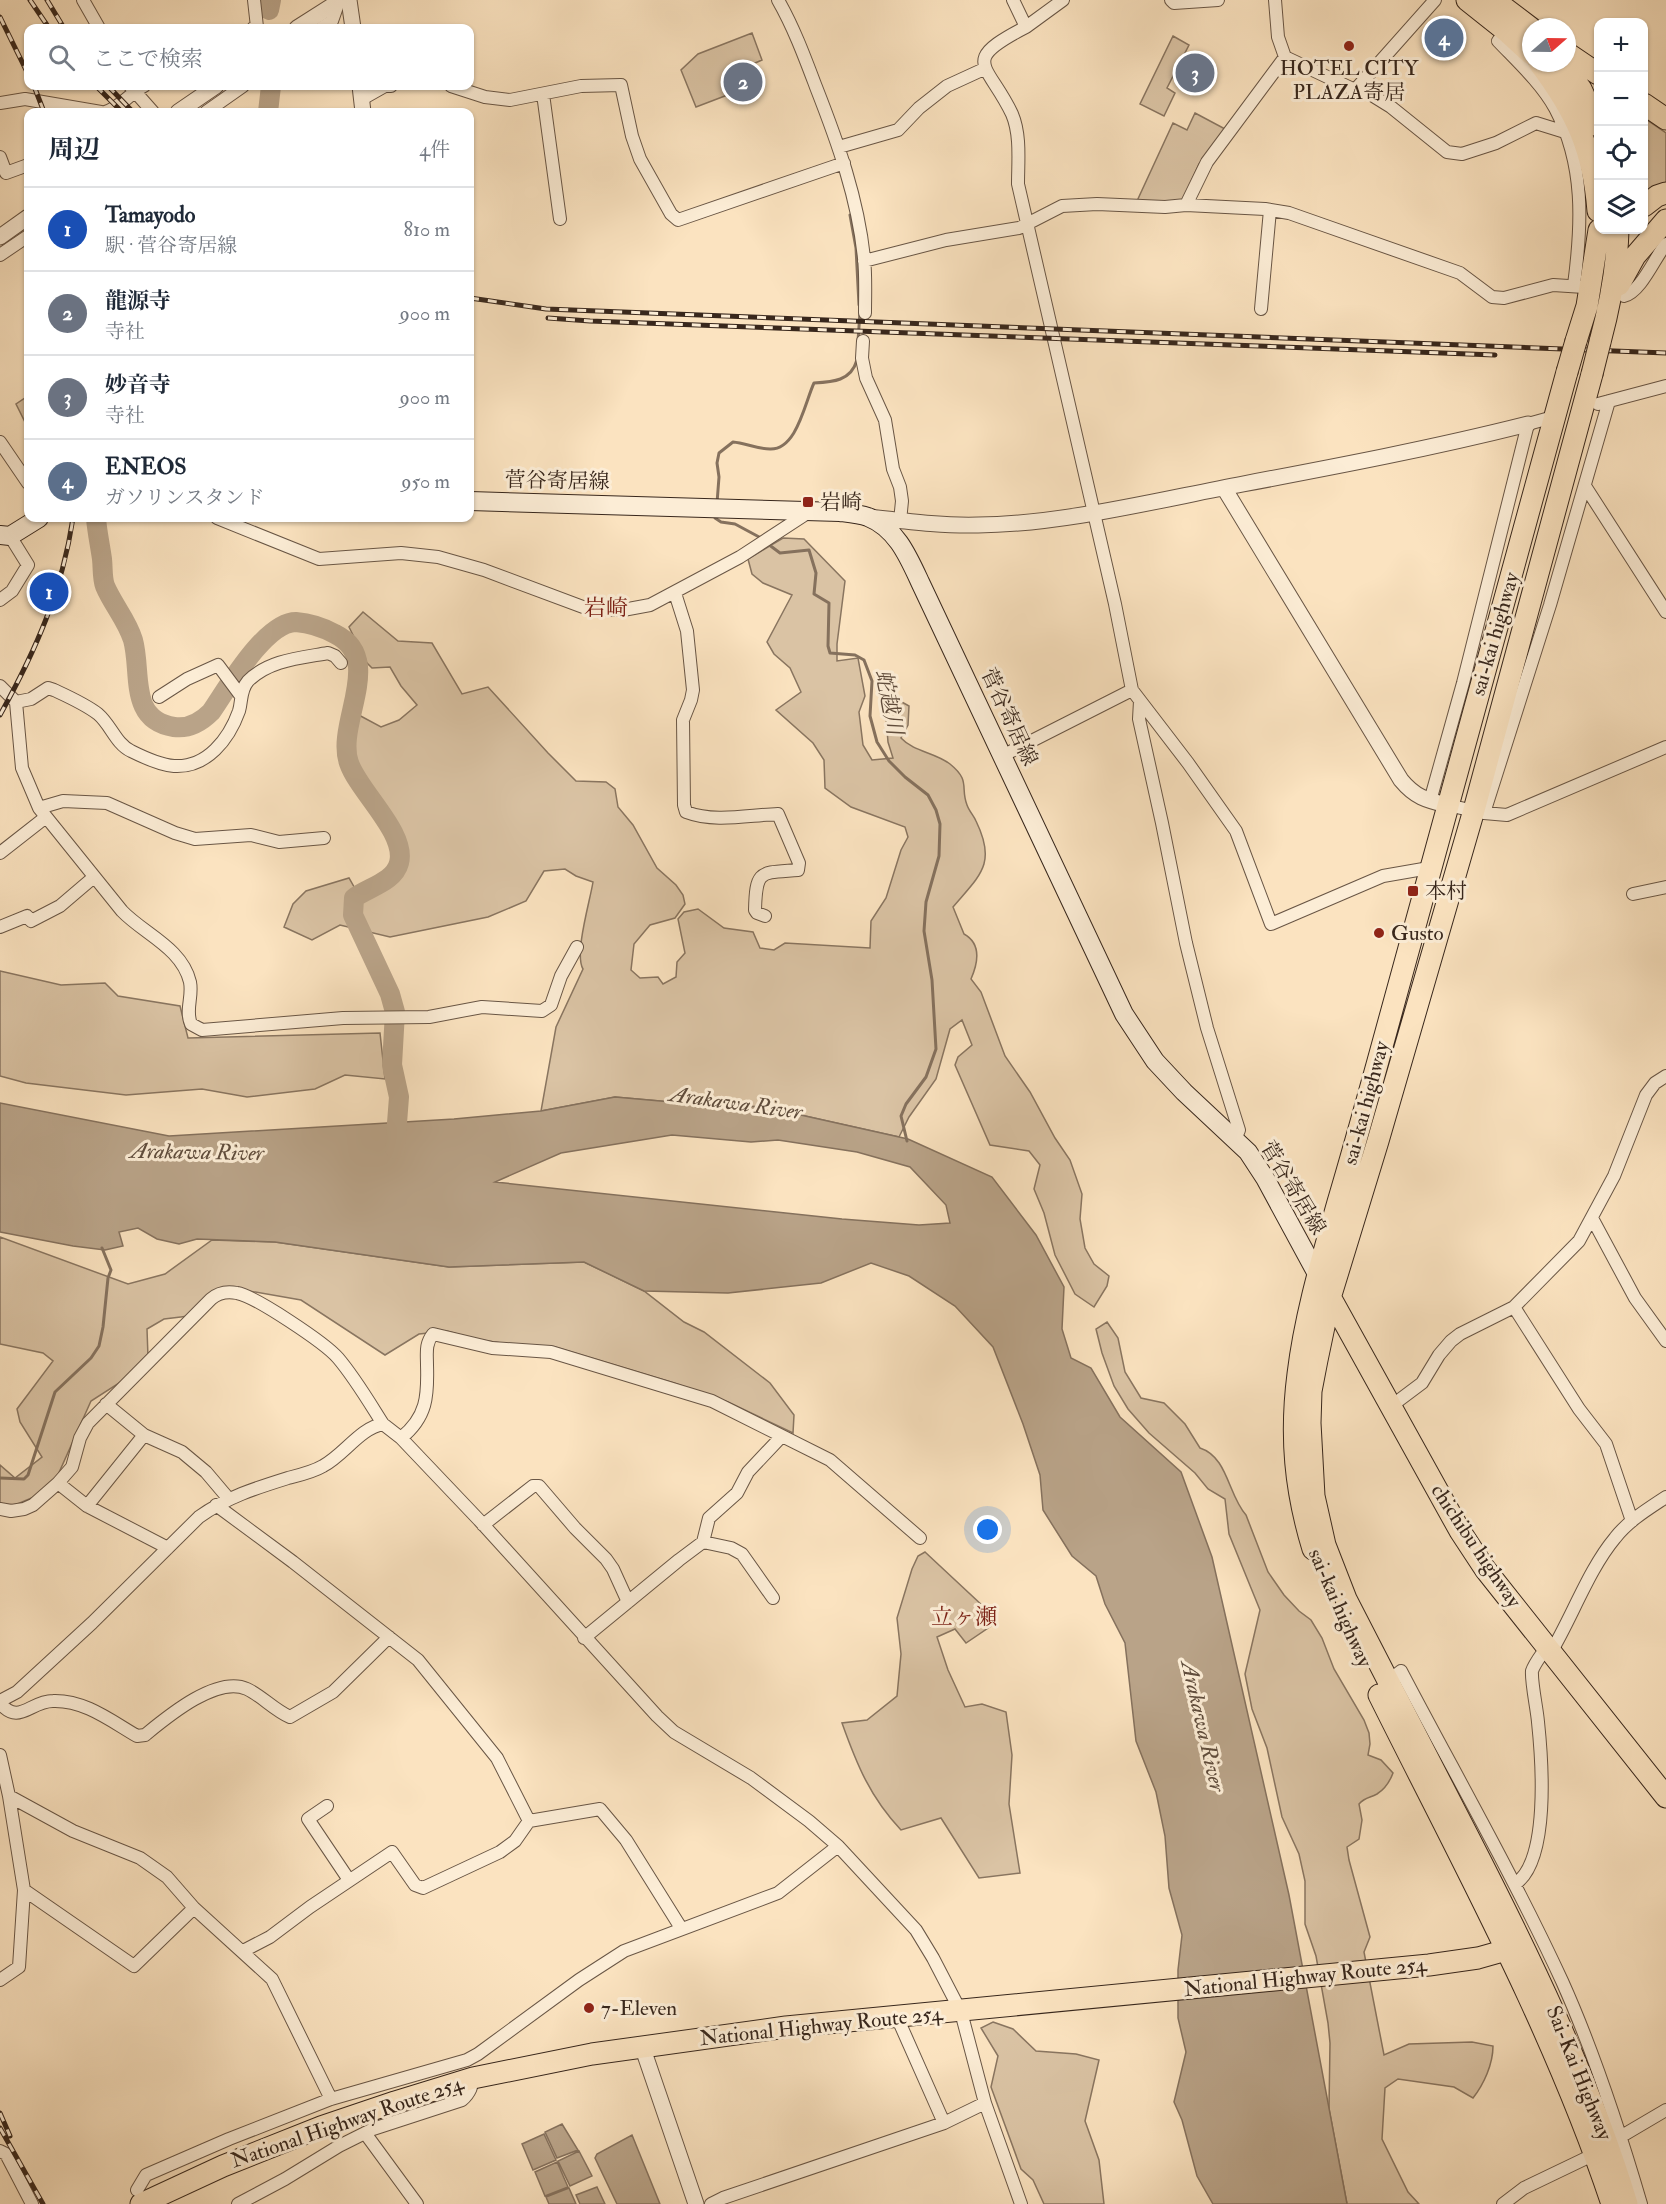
<!DOCTYPE html>
<html lang="ja">
<meta charset="utf-8">
<style>
:root{--surface:#fff;--page:#f6f6f7;--text:#1f2937;--muted:#747a83;--line:#e0e1e3;--accent:#8f2418}
body{margin:0;font-family:"IM FELL Double Pica","Noto Serif JP",serif;background:var(--page);color:var(--text)}
.controls{position:absolute;right:18px;top:18px;display:grid;overflow:hidden;border-radius:12px;box-shadow:0 2px 4px #0004}
.controls button{width:54px;height:54px;display:grid;place-items:center;padding:0;border:0;border-bottom:2px solid var(--line);background:var(--surface);color:var(--text);font:30px sans-serif}
.compass{position:absolute;left:1522px;top:18px;width:54px;height:54px;border-radius:50%;background:var(--surface);box-shadow:0 2px 4px #0004;rotate:70deg}
.you{position:absolute;left:988px;top:1530px;width:21px;height:21px;margin:-15px;border:4px solid #fff;border-radius:50%;background:#1a73e8;box-shadow:0 0 0 9px #1a73e833}
.badge{display:grid;place-items:center;width:39px;height:39px;border-radius:50%;background:var(--accent);color:#fff;font-size:20px;font-weight:700}
.pin{position:absolute;translate:-50% -50%;border:3px solid #fff;box-shadow:0 2px 6px #0006}
.list{margin:0;padding:0;list-style:none}
h2{display:flex;justify-content:space-between;align-items:center;height:78px;margin:0;padding:0 24px;font-size:26px}
h2 small{font-size:20px;font-weight:400;color:var(--muted)}
.list li{display:grid;grid-template-columns:39px 1fr auto;gap:18px;align-items:center;box-sizing:border-box;height:84px;padding:0 24px;border-top:2px solid var(--line)}
.list b{display:block;font-size:22px;white-space:nowrap}
.list p{margin:0;font-size:20px;white-space:nowrap;color:var(--muted)}
.list em{font-size:20px;font-style:normal;color:var(--muted)}
.icon{flex:none;width:33px;height:33px;fill:none;stroke:currentColor;stroke-width:2;stroke-linecap:round;stroke-linejoin:round}
.map{position:relative;flex:none;width:1666px;height:2204px;overflow:hidden}
.search{position:absolute;background:var(--surface);box-shadow:0 2px 4px #0004;left:24px;top:24px;width:450px;height:66px;display:flex;align-items:center;gap:15px;box-sizing:border-box;padding:0 21px;border-radius:12px;color:var(--muted);font-size:22px}
.panel{position:absolute;background:var(--surface);box-shadow:0 2px 4px #0004;left:24px;top:108px;width:450px;height:414px;border-radius:12px}
.map>svg:first-child{display:block}
.green{fill:#dac3a4;stroke:#897560;stroke-width:1.5}
.water{fill:#b9a388;stroke:#85715d;stroke-width:1.5;fill-rule:evenodd}
.lines{fill:none;stroke-linecap:round;stroke-linejoin:round}
.stream{stroke:#85715d;stroke-width:3}
.river{stroke:#b9a388;stroke-width:20}
.minor-casing{stroke:#695645;stroke-width:14}
.tertiary-casing{stroke:#695645;stroke-width:17}
.secondary-casing{stroke:#38271c;stroke-width:20}
.trunk-casing{stroke:#38271c;stroke-width:23}
.minor{stroke:#fcedd6;stroke-width:12}
.tertiary{stroke:#fcedd6;stroke-width:15}
.secondary{stroke:#fcedd6;stroke-width:18}
.trunk{stroke:#fbe3c0;stroke-width:21}
.rail-casing{stroke:#38271c;stroke-width:5}
.rail{stroke:#fcedd6;stroke-width:3;stroke-dasharray:9;stroke-linecap:butt}
.trunk-bridge-casing{stroke:#38271c;stroke-width:23;stroke-linecap:butt}
.trunk-bridge{stroke:#fbe3c0;stroke-width:21}
.poi-dot{fill:#8f2418;stroke:#fcedd6;stroke-width:2}
.labels{text-anchor:middle;dominant-baseline:central;stroke-width:6;stroke-linejoin:round;paint-order:stroke}
.poi-label{font-size:21px;fill:#38271c;stroke:#fcedd6;text-anchor:start}
.street-label{font-size:21px;fill:#38271c;stroke:#fcedd6}
.neighbourhood-label{font-size:22px;fill:#7a1f14;stroke:#fcedd6}
.water-label{font-size:22px;font-style:italic;fill:#5f4c3c;stroke:#fcedd6}
</style>
<div class="map">
<svg width="1666" height="2204" viewBox="0 0 1666 2204">
<rect width="100%" height="100%" fill="#fbe3c0"/>
<filter id="stains"><feTurbulence type="fractalNoise" baseFrequency=".00333" numOctaves="4"/><feColorMatrix values="0 0 0 0 .2 0 0 0 0 .09 0 0 0 0 .02 0 0 0 .5 -.17"/></filter>
<radialGradient id="worn" r=".72"><stop offset=".6" stop-color="#630" stop-opacity="0"/><stop offset="1" stop-color="#630" stop-opacity=".3"/></radialGradient>
<!-- green -->
<path class="green" d="M752,33L762,60L723,77L730,94L696,107L681,70L698,54Z
M1173,36L1189,45L1167,88L1175,93L1164,116L1140,104Z
M1195,113L1227,130L1199,164L1182,202L1137,201L1173,123L1187,130Z
M1644,118L1666,133V189L1644,201Z
M28,396V421L25,422L16,404Z
M783,538L804,539L845,581L837,644V661L858,658L865,696L859,712L863,745L872,760L893,758L888,742L886,717L900,701L909,706L908,725L901,738C914,752 934,752 950,764C971,781 960,787 967,805C969,811 974,816 976,821C997,864 980,875 953,907L964,934C982,944 978,963 971,979L981,992L1005,1056L1030,1092L1055,1138L1070,1160L1082,1194L1080,1219L1085,1248L1094,1264L1109,1276L1107,1286L1094,1307L1075,1294L1055,1255L1044,1213L1034,1189L1040,1165L1029,1151L990,1145L955,1065L958,1057L972,1045L962,1020L950,1029L936,1079L909,1117L899,1137L765,1107L694,1104L615,1097L541,1111L556,1027L583,969C574,954 590,901 593,882L576,876L565,869L544,871L526,901L488,917L390,937L340,925L312,940L284,927L293,904L306,891L349,878L357,892C376,889 406,882 404,856C403,847 400,842 401,833L353,766L349,739L355,713L381,727L399,720L417,705L401,686L390,667L372,668L367,663L349,627L363,612L398,641L432,643L462,694L488,687L548,753L576,781L606,782L615,789L618,807L633,825L657,868L676,885L683,895L685,904L675,918L650,925L634,944L631,970L640,978L658,977L663,984L676,977L677,962L685,953L678,919L684,912L698,909L724,928L753,932L760,948L774,950L785,943L870,948L871,921L886,898L901,850L908,837L905,827L851,807L825,788L824,760L813,743L776,710L801,692L790,668L774,654L767,642L792,595L763,583L752,574L748,559Z
M0,971L61,985L105,983L118,996L180,1006L188,1038L380,1033L385,1079L345,1075L315,1089L247,1097L202,1089L126,1095L26,1083L0,1076Z
M0,1237L128,1284L165,1274L212,1240L275,1242L449,1267L584,1262L644,1291L684,1322L704,1332L770,1383L794,1415L793,1433L728,1402L674,1383L555,1347L508,1344L475,1339L447,1331L419,1334L385,1355L301,1300L232,1288L189,1316L164,1319L147,1329L148,1357L127,1378L91,1401L57,1477L34,1497L15,1505L0,1504V1465L15,1478L42,1457L20,1422L17,1409L53,1361L43,1353L0,1344Z
M1107,1322L1118,1338L1125,1372L1141,1398L1164,1403L1185,1424L1200,1448C1228,1457 1228,1495 1246,1515L1268,1572L1284,1595L1299,1611L1311,1620L1322,1638L1334,1669L1364,1720L1369,1733L1370,1744L1368,1755L1381,1760L1393,1773C1390,1781 1385,1789 1377,1794C1370,1798 1365,1797 1359,1804L1362,1820L1359,1839L1347,1847L1349,1860L1370,1937L1364,1952L1384,2055L1409,2044L1472,2042L1493,2046C1493,2064 1484,2084 1473,2098L1454,2087L1398,2079L1385,2088L1382,2139L1408,2192L1419,2204H1347L1329,2109L1330,2043L1328,2023L1316,1956L1305,1924V1881L1299,1854L1282,1817L1267,1748L1252,1709L1245,1674L1260,1610L1229,1534L1225,1499L1208,1489L1195,1473L1149,1433L1128,1409L1114,1386L1102,1353L1096,1329Z
M925,1552L985,1608L994,1624L966,1643L955,1629L937,1637L948,1670L965,1707L982,1704L1006,1712L1012,1755L1009,1804L1020,1873L979,1878L941,1818L901,1830C870,1797 857,1765 842,1723L867,1720L897,1696L901,1654L897,1618L912,1569L918,1556Z
M993,2022L1013,2029L1036,2051L1076,2054L1099,2060L1085,2121L1099,2160L1104,2204H1044L1033,2180L1021,2169L991,2087L998,2056L981,2028Z"/>
<!-- water -->
<path class="water" d="M615,1097L694,1104L765,1107L908,1139L992,1177L1036,1235L1064,1287L1062,1329L1071,1358L1091,1368L1120,1417L1181,1472L1212,1557L1289,1895L1347,2204H1213L1197,2176L1182,2120L1174,2102L1186,2052L1178,2018V1970L1182,1935L1169,1888L1165,1836L1156,1792L1136,1741L1125,1643L1105,1604L1096,1576L1072,1556L1043,1510L1040,1475L1023,1424L993,1347L955,1306L909,1276L871,1263L821,1283L728,1293L644,1291L584,1262L449,1267L275,1242L197,1239L179,1244L157,1239L138,1228L119,1232L123,1246L105,1250L73,1246L0,1232V1103L169,1136L454,1119L541,1111ZM672,1135L751,1142L778,1140L857,1152L910,1167L946,1205L950,1223L919,1225L842,1219L495,1182L561,1153Z
M562,2124L578,2150L557,2158L545,2132Z
M544,2134L556,2160L533,2170L522,2144Z
M632,2135L660,2204H617L595,2158L597,2154Z
M579,2151L592,2176L570,2186L558,2161Z
M557,2162L568,2187L545,2196L535,2172Z
M597,2187L605,2204H580L576,2195Z
M569,2188L576,2204H549L546,2197Z"/>
<g class="lines">
<!-- stream -->
<path class="stream" d="M850,215L856,248L859,305
M858,341L860,312
M717,503L719,477L717,463L719,453L733,442C745,443 757,449 770,449C797,450 805,402 814,383C833,382 851,381 857,360
M715,515V518L721,522L735,524L761,538
M768,544L780,553L809,550L816,573L814,594L829,603L828,646L830,653L855,655L864,660L872,681L870,716L877,742L889,761L905,777L928,795L936,810L940,824L939,856L926,902L924,931L932,980L936,1049L926,1077L906,1104L901,1116L907,1141
M0,1478L24,1479L28,1475L55,1392L91,1358L99,1346L103,1327L108,1278L111,1270L102,1248"/>
<!-- river -->
<path class="river" d="M269,10L271,0
M268,112L271,86
M96,518C97,531 100,545 102,559C103,567 102,578 105,586C113,605 127,620 133,640C142,672 128,720 174,727C188,729 201,722 211,712C227,689 265,622 296,622C309,623 324,628 335,634C386,659 335,724 349,763C359,792 407,833 399,863C394,882 369,887 354,898L353,915L390,994L395,1012L392,1065L399,1097L395,1149"/>
<!-- minor casing -->
<g class="minor-casing">
<path id="minor" d="M83,0L99,28
M778,0C794,28 805,58 816,87C838,143 858,199 864,258C866,276 865,295 865,313
M1013,0L1026,27C958,62 988,63 1012,114C1021,135 1018,162 1018,184L1115,604L1132,690L1188,763L1236,831L1271,924L1383,876L1429,868
M1171,0L1174,3L1218,0
M1026,27L1063,0
M253,28L257,27L254,0
M321,28L332,21L339,1
M1506,31L1498,41C1518,62 1541,83 1555,108C1585,165 1582,224 1574,285
M1285,57L1355,90L1370,94L1391,107L1447,152L1462,154L1496,143L1536,123L1565,132
M130,86L153,112
M451,86L485,97L510,100L581,86L621,85L632,136L640,159L671,214L678,220L844,163
M1355,90L1435,0
M543,94L560,219
M362,99L385,86H391
M0,103L25,99L101,112
M105,112C120,108 130,93 144,86
M206,112L243,86
M839,147L898,130L919,108L947,86L984,69
M0,157L6,173L28,165
M1186,205L1207,162L1285,57L1278,37L1275,0
M0,255L28,236
M864,261L946,240L1019,228L1062,206L1097,204L1165,207L1186,205L1265,209L1289,213L1460,273L1492,297L1504,298L1553,285L1584,287
M1624,296C1641,292 1655,257 1666,244
M1261,309L1270,210
M863,341L862,358L866,378L885,420L893,469L900,487L902,501L900,521
M1598,404L1666,386
M0,442L28,483
M1585,486L1666,612
M217,518L319,559L401,553L438,557L484,570L591,610H623L650,605L740,557L809,512
M675,593L687,631L693,690L691,700L683,720L684,805L686,812C715,823 748,815 778,814L799,863L798,870C760,873 756,869 755,910L757,913L765,916
M0,600L12,591L28,565L10,536
M0,686L16,702L22,768L39,808L122,911C144,934 182,948 190,982C193,997 185,1010 191,1024L202,1030L343,1018L429,1017L482,1007L542,1011L551,1005L561,976L577,947
M159,697L187,679L218,665L241,696
M1140,701L1139,719L1162,823L1186,943L1207,1028L1239,1130L1235,1140
M16,702L31,699L48,688L54,690C69,697 85,704 98,714C111,725 116,744 131,751C143,757 161,765 174,766C207,768 229,739 239,711C242,701 240,690 248,681C269,660 300,658 328,653L335,656L341,663
M1002,756L1132,690
M1430,801L1463,683L1528,424L1546,419
M1447,805L1484,813L1507,815L1666,747
M39,808L63,801L107,803L175,833L195,839L251,835L279,842L324,838
M1484,813L1550,605L1609,401
M0,853L46,817
M1633,894L1666,887
M0,927L27,916L31,921L60,906L94,877
M1592,1218L1635,1298L1666,1341
M1514,1307L1579,1409L1606,1444L1632,1521
M106,1404L144,1435L182,1452L206,1472L228,1498
M1390,1407L1422,1383L1439,1355L1451,1341L1460,1334L1514,1307L1579,1241L1614,1176L1646,1095L1655,1083L1666,1076
M401,1438C427,1417 428,1396 427,1365C427,1353 425,1344 433,1334L492,1348L551,1352L712,1401L830,1460L920,1538
M58,1483L87,1506L168,1548
M216,1505L293,1562L418,1660L497,1758L529,1821
M87,1506L144,1435
M0,1509L11,1511L24,1509L33,1505L58,1483L72,1467L80,1438L88,1423L211,1299C219,1292 227,1291 237,1293C255,1296 325,1343 338,1358C355,1378 369,1402 383,1424
M483,1525L533,1486H539L575,1528L606,1559L613,1569L628,1602
M703,1542L731,1548L742,1554L773,1598
M584,1638L679,1560L703,1542L709,1518L737,1493L748,1472L782,1436
M1551,1652C1572,1617 1589,1569 1615,1538C1628,1521 1648,1509 1666,1497
M1384,1684L1401,1671C1455,1774 1513,1875 1562,1981C1594,2052 1619,2129 1641,2204
M0,1701L17,1692L92,1623L199,1517C227,1497 256,1488 288,1478C300,1475 313,1472 323,1466C344,1455 360,1428 383,1424L401,1438L479,1520L657,1716L674,1732L751,1778L809,1821L838,1846L916,1930L933,1958L961,2012L985,2103L1021,2204
M0,1703C19,1726 30,1701 53,1701C85,1700 111,1721 137,1736L145,1735C167,1717 217,1675 247,1689C262,1696 274,1710 290,1717L333,1692L389,1637
M0,1755L9,1796L73,1831L140,1858L167,1877L194,1908L272,1979L331,2099
M9,1796L24,1890L134,1966L194,1908
M327,1806L308,1819L349,1880
M1515,1884C1550,1861 1542,1760 1538,1722C1537,1709 1531,1682 1532,1671C1534,1664 1542,1654 1546,1648
M243,1951L270,1937L310,1907L392,1852L415,1885L423,1888L500,1852L515,1841L529,1821L600,1809L626,1840L681,1928
M0,1980L19,1967L24,1890
M897,2017L944,2123
M365,2133L417,2204
M1615,2140L1666,2110
M0,2151L6,2154L32,2204
M137,2190L146,2175L229,2139L331,2099L467,2060L478,2054L579,1980L624,1951L778,1893L838,1846
M238,2204L285,2179L339,2146L373,2129L462,2100C469,2094 474,2085 472,2075
M711,2204L723,2198L944,2123L985,2103
M1503,2204L1524,2188L1599,2152"/>
</g>
<!-- tertiary casing -->
<g class="tertiary-casing">
<path id="tertiary" d="M349,0L353,28
M297,28L341,0
M360,86L363,112
M178,112L216,86
M0,237L28,217
M1224,488L1401,780C1415,797 1426,800 1447,805
M869,517C905,521 941,526 978,525C1064,524 1158,500 1243,484C1338,466 1433,448 1528,424
M642,2046L696,2204"/>
</g>
<!-- secondary casing -->
<g class="secondary-casing">
<path id="secondary" d="M470,501L840,512C848,513 859,514 868,517C896,528 908,556 920,582L1124,1014L1155,1061L1184,1092L1248,1152L1265,1178L1317,1274
M0,535L10,536L39,518"/>
</g>
<!-- trunk casing -->
<g class="trunk-casing">
<path id="trunk" d="M1467,0L1506,31L1531,54
M1494,0L1531,28
M1567,53L1598,74
M1539,63C1576,112 1593,149 1598,211
M1562,63L1581,89L1598,126
M1644,104L1666,119
M1644,206L1657,196L1666,193
M1619,285L1635,256L1666,220
M1576,341L1587,306L1599,230
M1600,342C1610,305 1617,269 1618,230
M1592,374L1474,810L1378,1141L1330,1298L1317,1360L1311,1391L1310,1423L1314,1496L1325,1545L1346,1599C1387,1679 1428,1758 1469,1838C1530,1957 1588,2076 1627,2204
M1328,1293L1460,1531L1485,1569L1666,1797
M1313,1549C1295,1490 1290,1436 1298,1374C1305,1316 1322,1259 1338,1202C1352,1155 1365,1108 1378,1061C1439,831 1504,602 1567,372
M1379,1695C1462,1862 1553,2027 1612,2204
M141,2204L223,2166L321,2127L395,2102L473,2078L592,2054L786,2027L1429,1965L1478,1958L1517,1947"/>
</g>
<!-- minor -->
<use href="#minor" class="minor"/>
<!-- tertiary -->
<use href="#tertiary" class="tertiary"/>
<!-- secondary -->
<use href="#secondary" class="secondary"/>
<!-- trunk -->
<use href="#trunk" class="trunk"/>
<!-- rail casing -->
<g class="rail-casing">
<path id="rail" d="M30,0L49,28
M47,0L64,28
M0,17L28,74
M34,86L44,112
M96,86L122,112
M108,86L133,112
M470,298L546,309L1666,353
M548,318L590,321L1495,355
M0,715C36,650 62,591 73,518
M0,2113L10,2136
M0,2128L43,2204"/>
</g>
<!-- rail -->
<use href="#rail" class="rail"/>
<!-- trunk-bridge casing -->
<g class="trunk-bridge-casing">
<path id="trunk-bridge" d="M1567,372L1576,341
M1592,374L1600,342"/>
</g>
<!-- trunk-bridge -->
<use href="#trunk-bridge" class="trunk-bridge"/>
</g>
<!-- markers -->
<g class="poi-dot">
<circle cx="1349" cy="46" r="6"/>
<rect x="802" y="496" width="12" height="12" rx="3"/>
<rect x="1407" y="885" width="12" height="12" rx="3"/>
<circle cx="1379" cy="933" r="6"/>
<circle cx="589" cy="2008" r="6"/>
</g>
<g class="labels">
<!-- poi labels -->
<g class="poi-label">
<text x="1349" y="68" text-anchor="middle">HOTEL CITY<tspan x="1349" dy="24">PLAZA寄居</tspan></text>
<text x="820" y="502">岩崎</text>
<text x="1425" y="891">本村</text>
<text x="1391" y="933">Gusto</text>
<text x="601" y="2008">7-Eleven</text>
</g>
<!-- street labels -->
<g class="street-label">
<text transform="translate(557 481) rotate(1)">菅谷寄居線</text>
<text transform="translate(1495 634) rotate(-74)">sai-kai highway</text>
<text transform="translate(1009 717) rotate(65)">菅谷寄居線</text>
<text transform="translate(1366 1103) rotate(-75)">sai-kai highway</text>
<text transform="translate(1293 1188) rotate(59)">菅谷寄居線</text>
<text transform="translate(1476 1546) rotate(56)">chichibu highway</text>
<text transform="translate(1340 1608) rotate(66)">sai-kai highway</text>
<text transform="translate(1305 1977) rotate(-6)">National Highway Route 254</text>
<text transform="translate(821 2026) rotate(-6)">National Highway Route 254</text>
<text transform="translate(1579 2073) rotate(68)">Sai-Kai Highway</text>
<text transform="translate(347 2122) rotate(-19)">National Highway Route 254</text>
</g>
<!-- neighbourhood labels -->
<g class="neighbourhood-label">
<text x="606" y="608">岩崎</text>
<text x="964" y="1617">立ヶ瀬</text>
</g>
<!-- water labels -->
<g class="water-label">
<text transform="translate(889 702) rotate(79)">蛇越川</text>
<text transform="translate(736 1103) rotate(8)">Arakawa River</text>
<text transform="translate(197 1152) rotate(1)">Arakawa River</text>
<text transform="translate(1203 1726) rotate(77)">Arakawa River</text>
</g>
</g>
<rect width="100%" height="100%" filter="url(#stains)"/>
<rect width="100%" height="100%" fill="url(#worn)"/>
</svg>
<div class="controls">
<button>+</button>
<button>−</button>
<button><svg class="icon" aria-label="locate" viewBox="0 0 24 24"><circle cx="12" cy="12" r="6"/><path d="M12 2v4M12 18v4M2 12h4M18 12h4"/></svg></button>
<button><svg class="icon" aria-label="layers" viewBox="0 0 24 24"><path d="M12 4l9 5-9 5-9-5zM3 14l9 5 9-5"/></svg></button>
</div>
<svg class="compass" viewBox="-18 -18 36 36"><path d="M0-13l5 13h-10z" fill="#e53935"/><path d="M0 13l5-13h-10z" fill="#747a83"/></svg>
<div class="you"></div>
<div class="pin badge" style="left:49px;top:592px;background:#1a4fb4">1</div>
<div class="pin badge" style="left:743px;top:82px;background:#6b7280">2</div>
<div class="pin badge" style="left:1195px;top:73px;background:#6b7280">3</div>
<div class="pin badge" style="left:1444px;top:38px;background:#5c6f8a">4</div>
<div class="search"><svg class="icon" aria-label="search" viewBox="0 0 24 24"><circle cx="10" cy="10" r="6"/><path d="M15 15l6 6"/></svg>ここで検索</div>
<section class="panel">
<h2>周辺<small>4件</small></h2>
<ul class="list">
<li><span class="badge" style="background:#1a4fb4">1</span><div><b>Tamayodo</b><p>駅 · 菅谷寄居線</p></div><em>810 m</em></li>
<li><span class="badge" style="background:#6b7280">2</span><div><b>龍源寺</b><p>寺社</p></div><em>900 m</em></li>
<li><span class="badge" style="background:#6b7280">3</span><div><b>妙音寺</b><p>寺社</p></div><em>900 m</em></li>
<li><span class="badge" style="background:#5c6f8a">4</span><div><b>ENEOS</b><p>ガソリンスタンド</p></div><em>950 m</em></li>
</ul>
</section>
</div>
